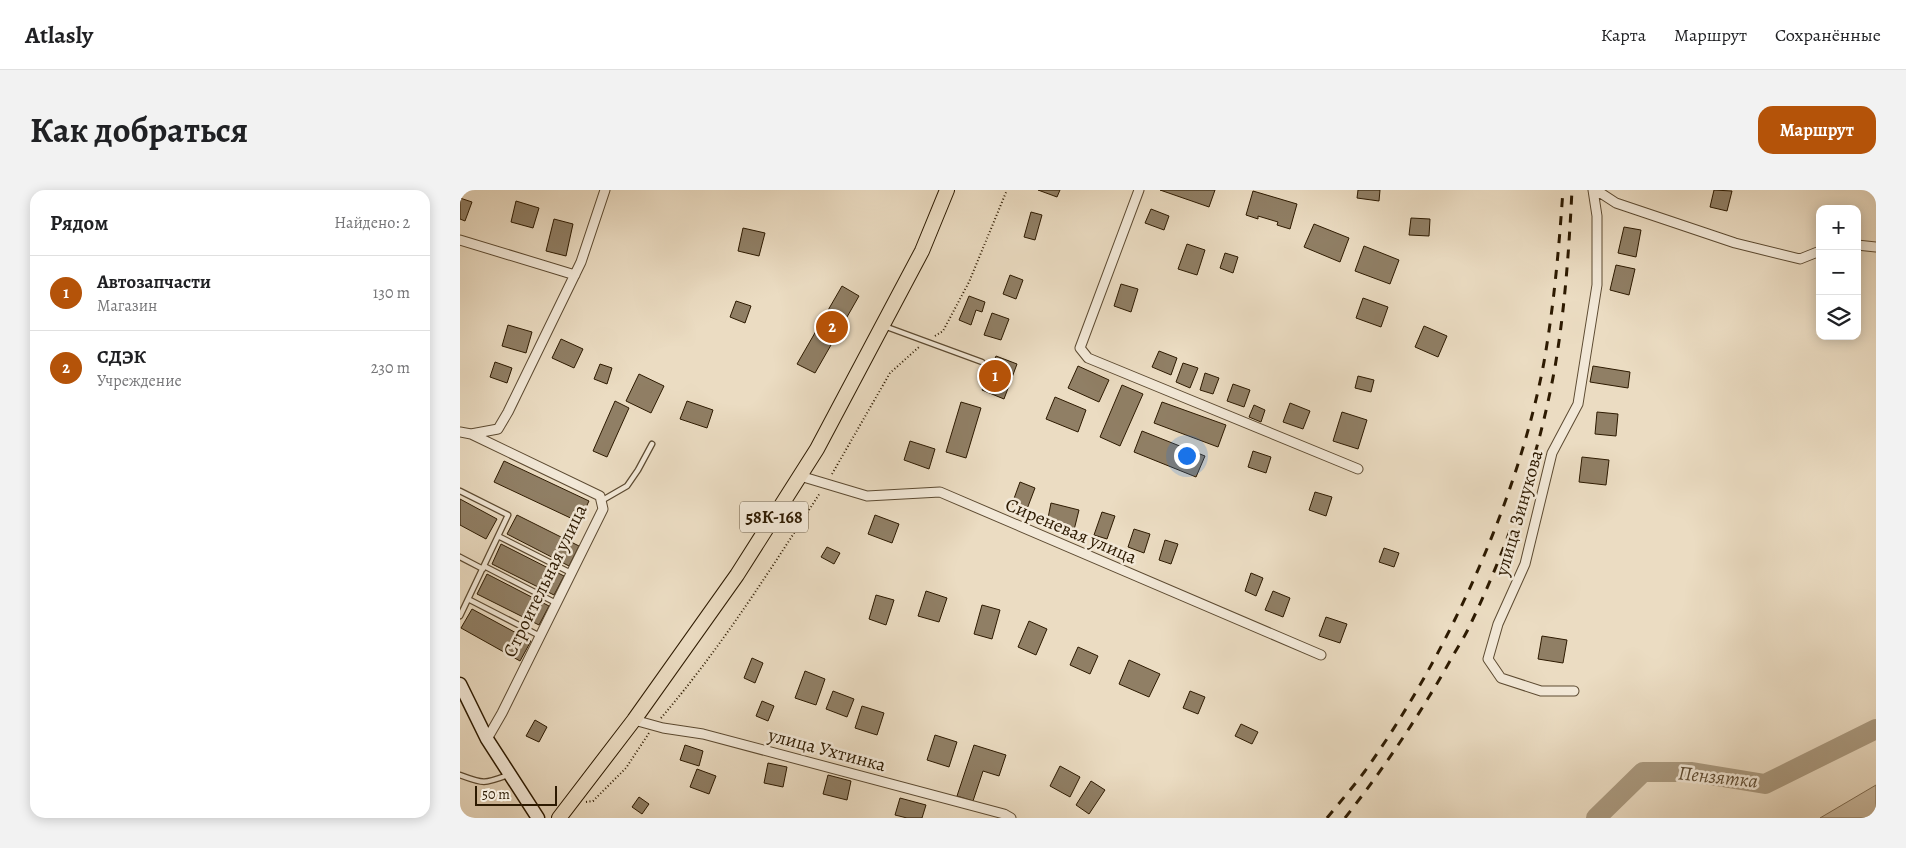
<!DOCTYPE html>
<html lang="ru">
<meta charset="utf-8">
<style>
:root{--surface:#fff;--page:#f2f2f2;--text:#202124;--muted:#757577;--line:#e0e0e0;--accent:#b45309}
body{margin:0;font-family:Alegreya,serif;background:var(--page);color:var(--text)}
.controls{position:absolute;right:15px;top:15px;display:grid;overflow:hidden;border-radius:10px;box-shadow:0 2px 12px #0003}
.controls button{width:45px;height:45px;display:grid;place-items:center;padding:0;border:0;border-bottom:1px solid var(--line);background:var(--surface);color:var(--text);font:25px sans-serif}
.scale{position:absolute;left:15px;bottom:12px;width:82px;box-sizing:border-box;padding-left:5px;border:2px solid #2d1a01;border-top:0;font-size:14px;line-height:18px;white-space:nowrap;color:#2d1a01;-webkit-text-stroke:4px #f2e8d7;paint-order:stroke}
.you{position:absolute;left:726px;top:265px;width:18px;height:18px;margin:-12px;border:4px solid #fff;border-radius:50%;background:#1a73e8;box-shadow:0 0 0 8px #1a73e833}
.badge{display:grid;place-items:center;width:32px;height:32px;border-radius:50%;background:var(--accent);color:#fff;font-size:16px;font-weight:700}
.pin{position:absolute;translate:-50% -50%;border:2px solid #fff;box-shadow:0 1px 5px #0006}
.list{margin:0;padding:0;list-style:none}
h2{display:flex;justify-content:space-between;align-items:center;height:65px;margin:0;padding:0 20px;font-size:21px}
h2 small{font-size:16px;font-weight:400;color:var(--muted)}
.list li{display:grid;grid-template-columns:32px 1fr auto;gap:15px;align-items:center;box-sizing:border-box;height:75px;padding:0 20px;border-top:1px solid var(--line)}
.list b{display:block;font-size:19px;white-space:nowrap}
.list p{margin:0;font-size:16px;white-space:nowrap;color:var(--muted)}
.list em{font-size:16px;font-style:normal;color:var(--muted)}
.icon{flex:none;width:28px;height:28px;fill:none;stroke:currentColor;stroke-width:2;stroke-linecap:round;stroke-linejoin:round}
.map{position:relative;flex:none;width:1416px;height:628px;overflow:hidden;border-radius:15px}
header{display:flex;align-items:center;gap:30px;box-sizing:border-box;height:70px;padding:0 25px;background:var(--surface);border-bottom:1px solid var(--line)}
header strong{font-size:24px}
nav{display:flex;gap:28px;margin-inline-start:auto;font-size:18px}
.intro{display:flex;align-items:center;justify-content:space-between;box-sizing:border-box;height:120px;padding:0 30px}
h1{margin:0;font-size:35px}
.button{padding:12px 22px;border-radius:15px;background:var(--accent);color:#fff;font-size:18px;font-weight:700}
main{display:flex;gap:30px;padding:0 30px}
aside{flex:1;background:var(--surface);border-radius:15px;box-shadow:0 2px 12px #0003}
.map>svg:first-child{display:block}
.green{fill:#cbbba1;stroke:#7c6a51}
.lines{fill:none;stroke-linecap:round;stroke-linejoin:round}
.river{stroke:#aa9a80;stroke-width:20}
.building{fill:#907f65;stroke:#2d1a01}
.lane-casing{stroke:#5c4a31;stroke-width:7}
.street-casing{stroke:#5c4a31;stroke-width:11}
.secondary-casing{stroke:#2d1a01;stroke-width:15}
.primary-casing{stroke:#2d1a01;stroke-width:16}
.path{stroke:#2d1a01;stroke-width:2;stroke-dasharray:1 2.5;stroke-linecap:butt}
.lane{stroke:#f2e8d7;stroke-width:4.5}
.street{stroke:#f2e8d7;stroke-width:9}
.secondary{stroke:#f2e8d7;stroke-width:12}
.primary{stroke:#ebdcc2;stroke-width:14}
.rail{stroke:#2d1a01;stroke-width:3;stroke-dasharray:9 9;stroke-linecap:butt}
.labels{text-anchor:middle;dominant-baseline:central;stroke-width:5;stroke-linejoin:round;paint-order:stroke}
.shield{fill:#f2e8d7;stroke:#685841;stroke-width:1}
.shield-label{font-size:18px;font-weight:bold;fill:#2d1a01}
.street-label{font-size:19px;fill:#2d1a01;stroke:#f2e8d7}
.water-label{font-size:20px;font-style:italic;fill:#5f4d34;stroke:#f2e8d7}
</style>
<header>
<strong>Atlasly</strong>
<nav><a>Карта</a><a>Маршрут</a><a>Сохранённые</a></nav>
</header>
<div class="intro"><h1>Как добраться</h1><a class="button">Маршрут</a></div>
<main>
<aside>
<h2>Рядом<small>Найдено: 2</small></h2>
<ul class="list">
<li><span class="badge">1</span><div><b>Автозапчасти</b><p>Магазин</p></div><em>130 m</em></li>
<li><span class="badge">2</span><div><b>СДЭК</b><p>Учреждение</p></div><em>230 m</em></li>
</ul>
</aside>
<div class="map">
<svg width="1416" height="628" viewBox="0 0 1416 628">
<rect width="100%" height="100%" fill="#ebdcc2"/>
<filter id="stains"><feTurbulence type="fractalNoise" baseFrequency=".004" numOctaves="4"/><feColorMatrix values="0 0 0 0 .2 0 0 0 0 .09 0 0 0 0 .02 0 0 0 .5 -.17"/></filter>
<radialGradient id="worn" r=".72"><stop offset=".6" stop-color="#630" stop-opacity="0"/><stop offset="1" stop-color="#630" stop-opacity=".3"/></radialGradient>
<!-- green -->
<path class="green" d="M1416,595V628H1360Z"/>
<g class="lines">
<!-- river -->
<path class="river" d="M1136,628L1183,582H1232L1305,594L1416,539"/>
</g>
<!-- building -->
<path class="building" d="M578,0H600L597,7Z
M700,0H755L749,17Z
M898,0H920L919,11L897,8Z
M1254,0L1272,1L1267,21L1250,17Z
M793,1L837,14L830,39L817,35L818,32L798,26V29L786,25Z
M0,8L12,12L5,31L0,29Z
M56,11L79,18L73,38L51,32Z
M691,19L709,26L704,40L685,33Z
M571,22L582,25L575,50L564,47Z
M951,28L970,29L969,46L949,45Z
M94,29L113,34L106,66L86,61Z
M854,34L889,48L880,72L844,57Z
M1164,37L1181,40L1176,67L1158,63Z
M283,38L305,43L299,66L278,61Z
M727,54L745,60L737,85L718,79Z
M904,56L939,70L930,94L895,81Z
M765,63L778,67L773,83L760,78Z
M1156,75L1175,79L1169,105L1150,100Z
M550,85L563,90L556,109L543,104Z
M661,94L678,99L671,122L654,116Z
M382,96L399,106L355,183L337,174Z
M509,106L525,112L522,122L516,120L511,135L499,130Z
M903,108L928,117L921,137L896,128Z
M276,111L291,116L285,133L270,127Z
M532,123L549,129L541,150L524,145Z
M48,135L72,142L66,163L42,156Z
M964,136L987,146L978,167L955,157Z
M101,149L123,159L114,178L92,168Z
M699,161L717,168L711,185L692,177Z
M536,166L557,174L544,209L522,200Z
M35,172L52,178L47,193L30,187Z
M723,173L738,178L730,198L716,192Z
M140,174L152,178L147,194L134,189Z
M618,176L649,190L639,212L608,198Z
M1133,176L1170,182L1168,198L1130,192Z
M745,183L759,188L753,204L740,200Z
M179,184L204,196L191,223L166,211Z
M898,186L914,190L911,202L895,198Z
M773,194L790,200L784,217L767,211Z
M662,195L683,204L660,256L640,247Z
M595,207L626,220L618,242L586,229Z
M155,211L169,218L147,267L133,261Z
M227,211L253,220L247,238L220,229Z
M501,212L521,218L506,268L486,262Z
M702,212L766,235L758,257L694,233Z
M830,213L850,221L843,239L823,232Z
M794,215L805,220L801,232L789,227Z
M882,222L907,230L898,259L873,251Z
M1137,222L1158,224L1156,246L1135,244Z
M682,241L745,266L736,287L674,262Z
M450,251L475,259L469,279L444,270Z
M793,261L811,267L806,283L788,277Z
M1122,267L1149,270L1146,295L1119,292Z
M44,271L129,311L119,332L34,292Z
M560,292L575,298L567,319L552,314Z
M855,302L872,307L866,326L849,320Z
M0,309L37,329L26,349L0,335Z
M591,313L619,320L614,340L587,333Z
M642,322L655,326L647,349L634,345Z
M57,325L119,356L109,376L47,344Z
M415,325L439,334L432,353L408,344Z
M674,339L690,344L684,363L668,357Z
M705,350L718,354L711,374L699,370Z
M41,354L104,386L94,405L32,374Z
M367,357L380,363L374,374L361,367Z
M924,358L939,363L934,377L919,372Z
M791,383L803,388L796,406L785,401Z
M27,384L89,416L79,435L17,404Z
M466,401L487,408L479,432L458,426Z
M813,401L830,408L823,427L805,420Z
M416,405L434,410L426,435L409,429Z
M522,415L540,420L532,449L514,444Z
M12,419L71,451L60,471L1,438Z
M866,427L887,434L880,453L859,446Z
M569,431L587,439L576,465L558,457Z
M1082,446L1107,450L1103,473L1078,469Z
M618,457L638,466L630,484L610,475Z
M292,468L303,473L295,493L284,488Z
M669,470L700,484L689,507L659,494Z
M345,481L365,489L356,515L335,508Z
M373,501L394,509L387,527L366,519Z
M730,501L745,507L738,524L723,518Z
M302,511L314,516L308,531L296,526Z
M402,516L424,523L417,545L395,538Z
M75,530L87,537L79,552L66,546Z
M781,534L798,542L792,554L775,546Z
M475,545L497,552L489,577L467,570Z
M225,555L243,561L239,576L220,570Z
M514,555L546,565L539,586L523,581L513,611L497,606Z
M308,573L327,577L323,597L304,593Z
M600,576L620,587L610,607L590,596Z
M237,579L256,586L249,604L230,597Z
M368,585L391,591L387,610L363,604Z
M631,591L645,600L629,624L616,615Z
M179,607L189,614L182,624L172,617Z
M440,608L466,615L462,628H447L435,625Z"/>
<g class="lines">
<!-- lane casing -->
<g class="lane-casing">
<path id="lane" d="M424,136L522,172
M0,301L48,325L0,426
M141,311L167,296L178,280L192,254
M38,346L111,383
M0,367L23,379
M24,376L96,413
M8,409L80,446
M0,585C24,594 24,594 48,585"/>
</g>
<!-- street casing -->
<g class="street-casing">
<path id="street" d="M679,0L620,158L628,168L898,279
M1136,0L1156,13L1275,53L1340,69L1360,61
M0,50L115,85
M1397,55L1416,57
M0,242L11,244L140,306L143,319L42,523L27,549
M11,244L38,239L48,222L121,72L145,0
M340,286L407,306L480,302L861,465
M1114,501H1081L1041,488L1028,469L1038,434L1065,374L1092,263L1118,214L1137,95V26L1133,0
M174,530L203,538L243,544L544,624L551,628"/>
</g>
<!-- secondary casing -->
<g class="secondary-casing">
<path id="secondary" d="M0,494L27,549L78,628"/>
</g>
<!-- primary casing -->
<g class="primary-casing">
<path id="primary" d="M99,628L174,530L277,385L357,259L462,61L487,0"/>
</g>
<!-- path -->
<path class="path" d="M475,146L483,141L509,92L547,0
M372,284L430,183L459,157
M201,528C261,458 310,380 360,303
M126,612L133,611L166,578L189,543"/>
<!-- lane -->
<use href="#lane" class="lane"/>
<!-- street -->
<use href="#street" class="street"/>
<!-- secondary -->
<use href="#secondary" class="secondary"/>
<!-- primary -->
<use href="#primary" class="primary"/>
<!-- rail -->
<path class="rail" d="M867,628C880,612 893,597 905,581C987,466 1058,311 1084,172C1094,115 1099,58 1103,0
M885,628C924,578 959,526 990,471C997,458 1006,445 1012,431C1050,351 1079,265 1095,177C1105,118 1109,59 1112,0"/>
</g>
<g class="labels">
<!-- shield labels -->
<rect class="shield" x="280" y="311.5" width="68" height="31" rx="4"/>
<g class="shield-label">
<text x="314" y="327">58К-168</text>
</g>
<!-- street labels -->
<g class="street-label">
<text transform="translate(1059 323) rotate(-74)">улица Зинукова</text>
<text transform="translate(611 341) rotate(23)">Сиреневая улица</text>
<text transform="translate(85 391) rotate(-64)">Строительная улица</text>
<text transform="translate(367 560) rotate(15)">улица Ухтинка</text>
</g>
<!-- water labels -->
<g class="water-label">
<text transform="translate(1258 587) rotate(6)">Пензятка</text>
</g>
</g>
<rect width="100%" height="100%" filter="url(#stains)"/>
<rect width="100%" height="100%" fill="url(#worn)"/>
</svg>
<div class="controls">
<button>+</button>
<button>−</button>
<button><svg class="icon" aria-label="layers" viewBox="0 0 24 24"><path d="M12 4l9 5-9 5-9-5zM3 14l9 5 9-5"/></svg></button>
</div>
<div class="scale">50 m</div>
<div class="you"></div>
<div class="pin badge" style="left:535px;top:186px">1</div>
<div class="pin badge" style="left:372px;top:137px">2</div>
</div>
</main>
